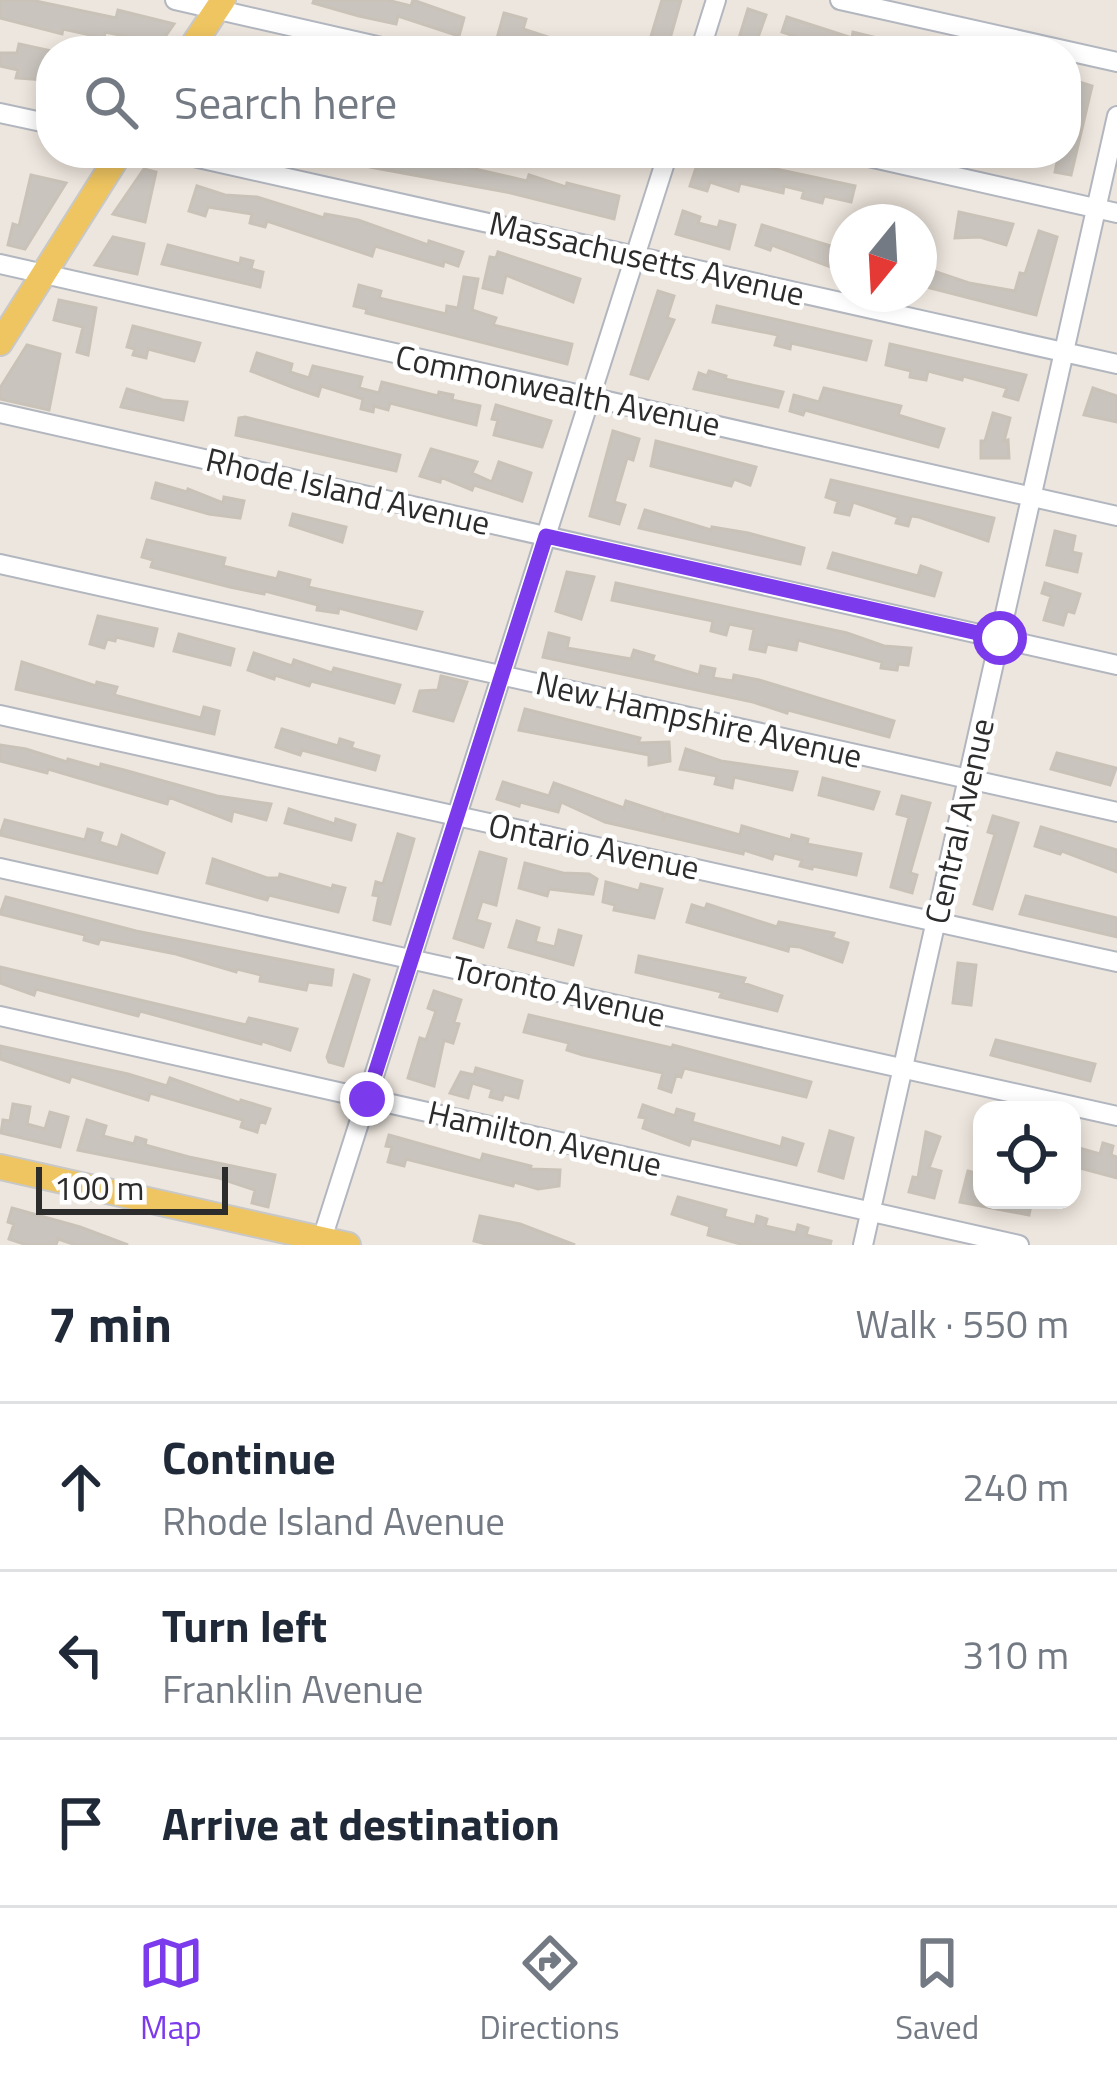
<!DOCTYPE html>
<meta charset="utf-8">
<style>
:root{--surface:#fff;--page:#f6f6f7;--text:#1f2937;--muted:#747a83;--line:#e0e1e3;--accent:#7c3aed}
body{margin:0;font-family:"Titillium Web",sans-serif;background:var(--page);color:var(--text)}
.controls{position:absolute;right:36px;bottom:36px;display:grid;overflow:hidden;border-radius:24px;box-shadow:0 6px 18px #0003}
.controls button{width:108px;height:108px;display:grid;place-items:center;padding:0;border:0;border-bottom:3px solid var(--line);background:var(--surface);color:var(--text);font:60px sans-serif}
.compass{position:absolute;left:829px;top:204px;width:108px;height:108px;border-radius:50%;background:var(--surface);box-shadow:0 6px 18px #0003;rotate:198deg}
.scale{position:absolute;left:36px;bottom:30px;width:192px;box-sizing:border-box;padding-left:12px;border:6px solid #2c2c2c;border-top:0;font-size:33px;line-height:42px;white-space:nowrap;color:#2c2c2c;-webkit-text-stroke:9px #fff;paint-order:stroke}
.stop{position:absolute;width:36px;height:36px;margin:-27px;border:9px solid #7c3aed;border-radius:50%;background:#fff}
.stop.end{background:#7c3aed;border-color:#fff;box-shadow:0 3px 12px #0008}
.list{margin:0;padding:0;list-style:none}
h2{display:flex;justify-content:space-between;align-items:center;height:156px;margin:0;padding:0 48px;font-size:51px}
h2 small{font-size:39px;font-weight:400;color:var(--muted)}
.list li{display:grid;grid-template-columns:78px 1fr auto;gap:36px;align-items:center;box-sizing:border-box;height:168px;padding:0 48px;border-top:3px solid var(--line)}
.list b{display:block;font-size:45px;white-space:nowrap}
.list p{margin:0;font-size:39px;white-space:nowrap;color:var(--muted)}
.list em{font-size:39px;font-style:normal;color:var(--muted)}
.icon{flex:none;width:66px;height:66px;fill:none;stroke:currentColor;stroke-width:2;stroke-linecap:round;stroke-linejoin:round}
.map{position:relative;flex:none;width:1117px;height:1245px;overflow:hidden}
.search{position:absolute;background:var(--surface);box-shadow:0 6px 18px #0003;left:36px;right:36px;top:36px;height:132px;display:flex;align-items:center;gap:30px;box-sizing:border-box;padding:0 42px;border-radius:48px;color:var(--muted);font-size:45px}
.sheet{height:660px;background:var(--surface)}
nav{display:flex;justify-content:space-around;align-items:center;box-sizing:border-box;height:168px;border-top:3px solid var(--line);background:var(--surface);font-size:33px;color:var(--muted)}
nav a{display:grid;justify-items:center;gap:6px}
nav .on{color:var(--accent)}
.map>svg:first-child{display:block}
.building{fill:#c9c4bd;stroke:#c9c2b8;stroke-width:3}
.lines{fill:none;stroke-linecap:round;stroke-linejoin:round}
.minor-casing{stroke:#b2b6bf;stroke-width:22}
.major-casing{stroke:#c8c8c8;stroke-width:28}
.minor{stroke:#fff;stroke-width:18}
.major{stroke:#efc561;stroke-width:24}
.route{stroke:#7c3aed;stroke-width:15}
.labels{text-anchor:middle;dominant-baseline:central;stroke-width:9;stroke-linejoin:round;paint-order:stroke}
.street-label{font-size:33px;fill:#2c2c2c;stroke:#fff}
</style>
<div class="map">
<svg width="1117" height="1245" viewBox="0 0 1117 1245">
<rect width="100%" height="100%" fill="#ede6de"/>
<!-- building -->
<path class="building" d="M0,0H31L116,18L118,10L174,24L155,51H126L129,37L105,32L104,38L63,29L62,34L0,18Z
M314,0H387L411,6L413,0L464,18L459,36L398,16L396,24L359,16L313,3Z
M662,0H681L667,49L649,43Z
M748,9L766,15L753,51H735Z
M504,13L526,19L523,29L557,40L553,51L496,42Z
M787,17L852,38L853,32L877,38L907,51H858L839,45L837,50L782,32Z
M19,44L51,51L44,80L16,78L18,70L0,66V53H17Z
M1076,81L1092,86L1071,175L1055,172L1059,153H1066V123Z
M335,153H404L410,154L409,158L457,168L458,165L527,181L529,175L566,187L567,183L619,196L614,219L511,193L370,167Z
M701,153L855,186L851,202L824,196L822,203L802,198L804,191L784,186L783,193L740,183L738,191L710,182L707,191L690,186Z
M144,169L156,172L145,222L113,214Z
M31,175L66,183L25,249L8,245L13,224L19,226Z
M197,186L225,195L257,197L324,218L325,214L358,220L428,245L429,241L463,252L458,266L444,261L443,266L375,246L372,256L267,221L265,227L250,223L252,214L208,207L205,216L189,211Z
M683,211L700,217L698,223L718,228L720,221L735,225L729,249L676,234Z
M959,212L1013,224L1006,245L980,237L955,238Z
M762,225L841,249L847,253V273L772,245L770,250L756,245Z
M1039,231L1057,237L1036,315L919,285V266L969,283L1015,291L1020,273L1025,274Z
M113,237L144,244L137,274L95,265Z
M168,245L240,264L241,258L253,261L251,269L263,272L260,287L162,264Z
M498,252L580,279L573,302L506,275L502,293L483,288L490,257L496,258Z
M464,277L478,279L472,310L496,318L493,325L572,344L567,364L366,313L367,309L354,306L359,285L381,291L379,298L446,314L447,306L458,308Z
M658,291L674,296L667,318L674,320L648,379L631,374Z
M59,300L96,308L88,355L77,352L83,327L54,320Z
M717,306L871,341L866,360L791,343L790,349L775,345L778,335L713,322Z
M133,326L200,343L194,361L148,349L146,358L133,355L135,349L127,347Z
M890,344L1026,375L1018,400L1004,396L1007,388L963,376L962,380L928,371L926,380L910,377L911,371L886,365Z
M27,345L60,354L49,410L0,399V388Z
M257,353L292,364L290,372L309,378L313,366L362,377L359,388L379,393L382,382L438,396L439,392L453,395L452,400L480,406L476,425L390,403L388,410L374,406L373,412L361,409L363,399L321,386L318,396L292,387L251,371Z
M709,371L726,376L725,379L783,392L778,407L694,389L699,373L707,376Z
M824,388L901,406L898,415L944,429L938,447L805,410L803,415L790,411L794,395L819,402Z
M1093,388L1117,396V422L1084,415Z
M127,389L163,400L187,402L183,420L121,407Z
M496,405L551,421L542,447L494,435L498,420L492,419Z
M993,413L1010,418L1004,441L1008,440L1009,458H981V441H985Z
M245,417L400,455L396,471L236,435L239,418Z
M613,431L639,439L633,460L627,458L614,502L625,505L619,524L590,516Z
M656,441L756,467L750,485L734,479L731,486L651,466Z
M431,449L477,462L472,473L492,482L499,462L531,473L522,501L474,485L472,490L441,477L440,482L420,476Z
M831,480L994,518L988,541L919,517L911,516L908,526L896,523L898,517L853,502L849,515L835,512L838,501L826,497Z
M156,483L187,492L188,489L223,503L224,497L244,501L240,518L209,514L152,498Z
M645,510L711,530L712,527L748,533L804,548L800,564L639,528Z
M293,514L346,527L342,542L290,525Z
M1055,531L1075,536L1072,552L1081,554L1077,572L1047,565Z
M147,540L225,558L223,566L277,579L279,572L310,580L308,587L422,612L416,629L339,608L338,613L317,610L318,605L265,591L264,594L230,587L151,567L153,560L142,557Z
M833,553L918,576L921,566L941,573L934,596L828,568Z
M567,572L594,577L581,619L556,611Z
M616,583L847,633L884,646L911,648L908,665L898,664L897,670L881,668L882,662L798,640L796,650L767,644L765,652L750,649L754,629L729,624L726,635L711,631L713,621L612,600Z
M1045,583L1080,594L1074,613L1067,611L1063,625L1044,620L1051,596L1042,593Z
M98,616L157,629L153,646L116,637L115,641L107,639L104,648L90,644Z
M549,633L569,638L567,648L631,659L634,650L654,656L652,661L699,675L701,666L715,669L713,678L733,681L734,675L759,680L894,721L889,737L788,710L787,713L753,702L543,657Z
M179,634L234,649L230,665L174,651Z
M254,653L292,666L294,660L332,673L334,668L400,685L394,703L311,681L309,686L275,675L274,679L248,670Z
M22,662L96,686L97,682L117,687L114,695L201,718L204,707L219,711L214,734L16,689Z
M441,676L467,682L453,721L414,711L420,691L438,690Z
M525,709L640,738L638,743L669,742L670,761L649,765V755L519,730Z
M282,729L338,746L340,739L353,743L351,748L379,756L375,770L302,750L300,755L276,747Z
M0,745L26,749L67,762L68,759L100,768L101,764L124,770L217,796L271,804L266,820L233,811L231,821L169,797L167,804L48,769L47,773L0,761Z
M686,749L721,761L797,772L792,790L734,777L732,788L715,784L717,776L680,769Z
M1057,753L1116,768L1110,785L1051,769Z
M823,778L879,792L873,809L819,795Z
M503,782L549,796L554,783L624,808L626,801L663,813V821L666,814L740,835L742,826L791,840L792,835L808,839L807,844L861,854L856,875L813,866L812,869L800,866L802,860L774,853L772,859L744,850L743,854L605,822L561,802L558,812L520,802L519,806L497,799Z
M902,796L930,803L910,873L917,875L912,893L891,887L909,817L897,814Z
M289,809L335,824L336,819L355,825L351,840L285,823Z
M993,816L1018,823L992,909L974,904L995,834L988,832Z
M5,820L85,840L88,829L102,833L99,842L118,848L122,835L164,853L157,873L0,835Z
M1041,827L1117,850V872L1062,851L1060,854L1035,846Z
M398,834L414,839L390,924L374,920L379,896L373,895L376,882L383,884Z
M480,852L506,859L496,905L482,901L476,920L490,924L483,947L454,938Z
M213,859L267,878H279L280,874L332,889L333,885L345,888L338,912L269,895L267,900L207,883Z
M525,863L563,873L589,874L597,879L593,894L549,889L547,896L519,888Z
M606,882L639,891L641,884L662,889L654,918L614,910L615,905L603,902Z
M1026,896L1117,918V937L1020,914Z
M6,897L136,931L333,970L331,985L308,982L306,990L260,981L261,975L237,969L236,972L176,954L100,939L98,944L84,940L85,935L0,914Z
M707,904L777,927L779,922L834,933L832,938L848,943L842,962L800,947L789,946L788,951L687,922L692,905L705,909Z
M517,921L539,928L535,942L555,947L559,930L581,936L573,965L509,947Z
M639,956L745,978L743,983L782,996L777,1011L720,997L722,992L636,972Z
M958,963L976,965L971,1005L953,1003Z
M0,967L246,1025L249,1018L297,1029L290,1050L262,1041L261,1044L140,1011L138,1016L36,989L34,995L0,983Z
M354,975L369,980L343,1066L329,1062L327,1057Z
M434,991L461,1000L454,1022L459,1024L453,1043L444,1040L434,1086L408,1078L420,1038L426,1040L436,1011L428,1008Z
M529,1015L672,1048L673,1045L811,1082L806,1097L684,1068L681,1077L676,1075L671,1092L659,1088L663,1073L583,1055L567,1050L569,1043L524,1032Z
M996,1040L1095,1064L1090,1081L991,1055Z
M0,1046L128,1074L167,1086L170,1078L240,1103L241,1100L270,1109L265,1123L260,1121L257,1132L241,1127L243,1120L150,1093L148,1100L71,1076L69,1082L0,1059Z
M476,1068L522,1081L518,1098L504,1094L502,1100L490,1097L492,1089L472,1083L468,1098L450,1093L461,1072L474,1075Z
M13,1104L30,1107L27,1124L45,1129L50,1112L68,1117L60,1147L1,1133L3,1120L10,1121Z
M643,1105L675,1116L677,1109L694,1114L692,1122L781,1147L783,1138L803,1144L796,1165L691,1138L689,1145L643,1128L646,1118L639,1117Z
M87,1120L106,1126L103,1136L134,1144L136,1137L146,1140L145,1145L189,1157L275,1175L268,1207L252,1203L255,1190L219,1178L78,1150Z
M830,1131L853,1138L843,1178L819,1171Z
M926,1132L940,1137L929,1168L941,1171L934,1198L909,1192L913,1177L918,1178Z
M389,1135L481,1161L483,1154L531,1166L530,1169L560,1170L559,1186L538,1189L514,1182L513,1186L406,1159L404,1166L388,1162L392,1147L386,1146Z
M1103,1143L1113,1146L1111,1155L1117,1157V1178L1080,1168L1072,1186V1146L1100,1154Z
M968,1171L982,1175V1203V1200H1032L1029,1215L960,1202Z
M678,1197L726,1210L724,1217L755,1225L757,1216L767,1219L765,1226L796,1233L798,1225L808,1228L806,1235L831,1241L830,1245H744L708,1235L710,1226L672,1214Z
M12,1208L80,1227L128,1245H76L58,1239L56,1245H27L9,1239L14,1224L8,1222Z
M480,1216L520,1224L575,1245H490L474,1241Z"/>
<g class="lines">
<!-- minor casing -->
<g class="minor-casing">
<path id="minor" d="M175,0L399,51
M840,0L1117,62
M700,51L716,0
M0,113L51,124
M176,153L1117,364
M851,153L1117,213
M0,264L1117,516
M0,413L1117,665
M0,564L1117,812
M0,715L1117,962
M0,868L1117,1116
M0,1016L1019,1245
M322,1239L668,153
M863,1245L1117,116"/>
</g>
<!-- major casing -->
<g class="major-casing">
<path id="major" d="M189,51L223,0
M0,343L120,153
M0,1167L348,1245"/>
</g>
<!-- minor -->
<use href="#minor" class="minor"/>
<!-- major -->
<use href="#major" class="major"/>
</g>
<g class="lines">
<!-- route -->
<path class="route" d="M367,1099L546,536L1000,638"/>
</g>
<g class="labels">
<!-- street labels -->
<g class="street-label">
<text transform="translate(647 258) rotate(13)">Massachusetts Avenue</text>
<text transform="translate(558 390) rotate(12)">Commonwealth Avenue</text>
<text transform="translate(348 491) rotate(13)">Rhode Island Avenue</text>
<text transform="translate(699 719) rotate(13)">New Hampshire Avenue</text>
<text transform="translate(959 821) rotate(-77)">Central Avenue</text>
<text transform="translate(594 846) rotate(12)">Ontario Avenue</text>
<text transform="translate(559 991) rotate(13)">Toronto Avenue</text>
<text transform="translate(545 1138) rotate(13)">Hamilton Avenue</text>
</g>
</g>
</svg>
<div class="controls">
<button><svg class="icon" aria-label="locate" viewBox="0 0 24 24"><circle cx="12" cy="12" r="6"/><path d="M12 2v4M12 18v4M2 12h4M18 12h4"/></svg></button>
</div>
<svg class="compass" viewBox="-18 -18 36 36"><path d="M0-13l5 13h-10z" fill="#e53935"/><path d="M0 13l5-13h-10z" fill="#747a83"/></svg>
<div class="scale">100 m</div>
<div class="stop" style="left:1000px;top:638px"></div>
<div class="stop end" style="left:367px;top:1099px"></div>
<div class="search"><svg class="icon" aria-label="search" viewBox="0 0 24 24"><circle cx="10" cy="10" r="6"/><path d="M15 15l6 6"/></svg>Search here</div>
</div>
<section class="sheet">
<h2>7 min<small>Walk · 550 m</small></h2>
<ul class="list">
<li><svg class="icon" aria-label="ahead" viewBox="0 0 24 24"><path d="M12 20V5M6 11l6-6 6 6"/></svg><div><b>Continue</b><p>Rhode Island Avenue</p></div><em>240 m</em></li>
<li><svg class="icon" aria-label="left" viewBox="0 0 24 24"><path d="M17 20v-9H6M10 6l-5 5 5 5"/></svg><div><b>Turn left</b><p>Franklin Avenue</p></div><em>310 m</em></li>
<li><svg class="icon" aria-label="arrive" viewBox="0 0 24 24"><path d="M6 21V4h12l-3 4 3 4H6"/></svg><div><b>Arrive at destination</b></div></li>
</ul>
</section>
<nav>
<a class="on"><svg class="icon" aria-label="map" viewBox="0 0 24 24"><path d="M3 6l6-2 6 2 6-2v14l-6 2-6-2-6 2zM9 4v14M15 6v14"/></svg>Map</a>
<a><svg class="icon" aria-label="directions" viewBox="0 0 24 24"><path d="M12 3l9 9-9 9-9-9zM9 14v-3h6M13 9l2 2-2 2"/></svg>Directions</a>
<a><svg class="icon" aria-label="saved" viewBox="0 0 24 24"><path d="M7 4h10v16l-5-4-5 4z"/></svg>Saved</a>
</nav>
